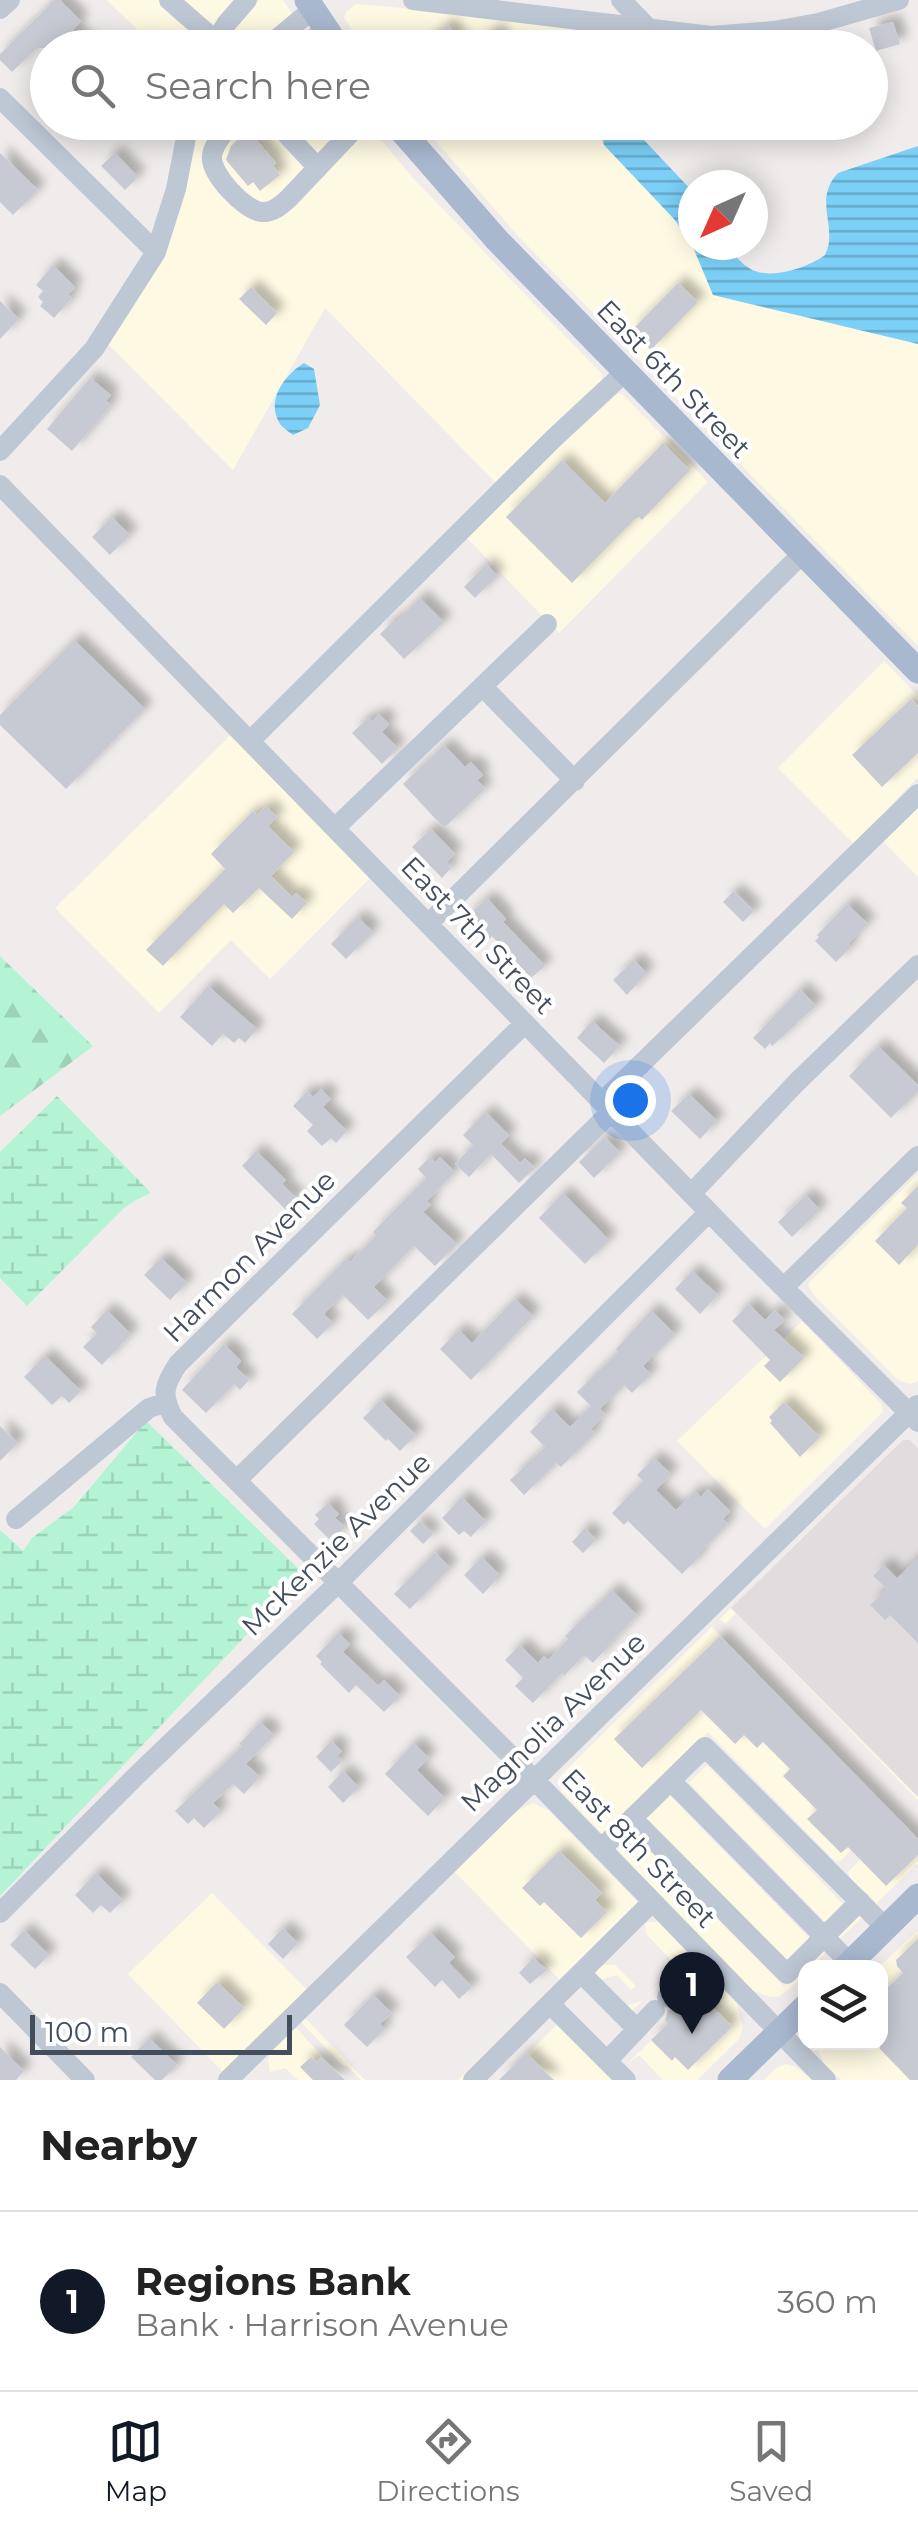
<!DOCTYPE html>
<meta charset="utf-8">
<style>
:root{--surface:#fff;--page:#f2f2f2;--text:#222;--muted:#767676;--line:#e0e0e0;--accent:#111827}
body{margin:0;font-family:Montserrat,sans-serif;background:var(--page);color:var(--text)}
.controls{position:absolute;right:30px;bottom:30px;display:grid;overflow:hidden;border-radius:20px;box-shadow:0 5px 25px #0003}
.controls button{width:90px;height:90px;display:grid;place-items:center;padding:0;border:0;border-bottom:2px solid var(--line);background:var(--surface);color:var(--text);font:50px sans-serif}
.compass{position:absolute;left:678px;top:170px;width:90px;height:90px;border-radius:50%;background:var(--surface);box-shadow:0 5px 25px #0003;rotate:225deg}
.scale{position:absolute;left:30px;bottom:25px;width:262px;box-sizing:border-box;padding-left:10px;border:5px solid #434d5c;border-top:0;font-size:28px;line-height:35px;white-space:nowrap;color:#434d5c;-webkit-text-stroke:8px #fff;paint-order:stroke}
.you{position:absolute;left:630px;top:1100px;width:35px;height:35px;margin:-25px;border:8px solid #fff;border-radius:50%;background:#1a73e8;box-shadow:0 0 0 15px #1a73e833}
.badge{display:grid;place-items:center;width:65px;height:65px;border-radius:50%;background:var(--accent);color:#fff;font-size:32px;font-weight:700}
.pin{position:absolute;translate:-50% -82px;filter:drop-shadow(0 2px 5px #0008)}
.pin::after{content:'';position:absolute;top:52px;width:35px;height:30px;background:inherit;clip-path:polygon(0 0,100% 0,50% 100%)}
.list{margin:0;padding:0;list-style:none}
h2{display:flex;justify-content:space-between;align-items:center;height:130px;margin:0;padding:0 40px;font-size:42px}
h2 small{font-size:32px;font-weight:400;color:var(--muted)}
.list li{display:grid;grid-template-columns:65px 1fr auto;gap:30px;align-items:center;box-sizing:border-box;height:180px;padding:0 40px;border-top:2px solid var(--line)}
.list b{display:block;font-size:38px;white-space:nowrap}
.list p{margin:0;font-size:32px;white-space:nowrap;color:var(--muted)}
.list em{font-size:32px;font-style:normal;color:var(--muted)}
.icon{flex:none;width:55px;height:55px;fill:none;stroke:currentColor;stroke-width:2;stroke-linecap:round;stroke-linejoin:round}
.map{position:relative;flex:none;width:918px;height:2080px;overflow:hidden}
.search{position:absolute;background:var(--surface);box-shadow:0 5px 25px #0003;left:30px;right:30px;top:30px;height:110px;display:flex;align-items:center;gap:25px;box-sizing:border-box;padding:0 35px;border-radius:55px;color:var(--muted);font-size:38px}
.sheet{height:310px;background:var(--surface)}
nav{display:flex;justify-content:space-around;align-items:center;box-sizing:border-box;height:140px;border-top:2px solid var(--line);background:var(--surface);font-size:28px;color:var(--muted)}
nav a{display:grid;justify-items:center;gap:5px}
nav .on{color:var(--accent)}
.map>svg:first-child{display:block}
.commercial{fill:#fef9e2}
.education{fill:#e1ddde}
.forest{fill:url(#forest-firs)}
.wetland{fill:url(#wetland-marsh)}
.water{fill:url(#water-rules)}
.building{fill:#c8cad3;filter:url(#shadow)}
.lines{fill:none;stroke-linecap:round;stroke-linejoin:round}
.minor{stroke:#bec7d4;stroke-width:20}
.major{stroke:#a8b8cf;stroke-width:25}
.labels{text-anchor:middle;dominant-baseline:central;stroke-width:8;stroke-linejoin:round;paint-order:stroke}
.street-label{font-size:28px;fill:#434d5c;stroke:#fff}
</style>
<div class="map">
<svg width="918" height="2080" viewBox="0 0 918 2080">
<defs>
<pattern id="forest-firs" width="22" height="20" patternUnits="userSpaceOnUse" patternTransform="scale(2.5)"><rect width="22" height="20" fill="#b4f3d3"/><path d="M5 1l3.5 6h-7zM16 11l3.5 6h-7z" fill="#9cd2b8"/></pattern>
<pattern id="wetland-marsh" width="20" height="14" patternUnits="userSpaceOnUse" patternTransform="scale(2.5)"><rect width="20" height="14" fill="#b4f3d3"/><path d="M1 5h8M5 5V1M11 12h8M15 12V8" fill="none" stroke="#9cd2b8"/></pattern>
<pattern id="water-rules" width="6" height="5" patternUnits="userSpaceOnUse" patternTransform="scale(2.5)"><rect width="6" height="5" fill="#7ccff6"/><path d="M0 2.5h6" fill="none" stroke="#67aaca"/></pattern>
<filter id="shadow"><feDropShadow dx="8" dy="-8" stdDeviation="5" flood-color="#0004"/></filter>
</defs>
<rect width="100%" height="100%" fill="#f0ecec"/>
<!-- commercial -->
<path class="commercial" d="M107,0H234L219,17L201,48L155,47Z
M260,0H283L314,47L221,48L242,17Z
M356,4L402,8L586,30L568,47H364L344,18L346,12Z
M198,123H367L412,177L597,369L602,374V380L495,482L325,308L233,470L105,341L134,301Z
M420,123H603L693,217V245L713,295L918,344V646L519,237Z
M617,394H622L625,397L708,482L559,633L464,535Z
M884,661L918,696V777L854,844L778,768Z
M231,735L370,878L270,979L231,940L159,1013L55,908Z
M918,806V877L882,840Z
M918,1174V1381L910,1384L898,1380L813,1294L808,1284Z
M802,1321L881,1404L883,1412L765,1529L677,1441Z
M731,1608L918,1797V1800L736,1613L725,1624L720,1619L712,1627L888,1808L889,1812L840,1861L836,1862L708,1732L607,1831H602L618,1849L619,1843L631,1832L784,1986L823,1949L825,1953L841,1938L836,1936L859,1913L861,1918L876,1902L850,1878L848,1872L900,1820L918,1838V1863L811,1967L806,1968L805,1973L788,1990L778,1997L767,1996L750,1989L561,1791L558,1781L560,1776Z
M707,1765L845,1906L827,1924L689,1783Z
M668,1794L811,1940L789,1962L645,1817Z
M533,1803L548,1810L637,1901V1904L466,2080H458L560,1980L454,1871L510,1814Z
M212,1893L308,1991L224,2073L128,1974Z
M649,1922H658L686,1951L681,1964L631,2012L625,2006L642,2001L677,1966L646,1934L645,1924Z
M918,1930V2080H841L824,2063L815,2043L880,2042L879,1967Z
M604,1965H615L636,1986L631,1990L617,1975L600,1980L593,1972Z
M715,1980L737,2004L743,2028L738,2040L697,2080H663L639,2055L626,2065L710,1983Z
M305,2018L365,2080H361L347,2066L342,2065L303,2024L302,2021Z
M560,2022L616,2080H501Z
M294,2028L298,2030L345,2080H298L285,2068L270,2072L268,2061L271,2051Z
M786,2064L794,2066L813,2080H764L776,2068Z"/>
<!-- education -->
<path class="education" d="M903,1440H910L918,1448V1797L731,1608Z"/>
<!-- forest -->
<path class="forest" d="M0,956L93,1046L0,1116Z"/>
<!-- wetland -->
<path class="wetland" d="M57,1096L151,1193L134,1201L123,1209L27,1306L0,1278V1152Z
M146,1421L304,1574L0,1896V1530L23,1551L32,1538L74,1507Z"/>
<!-- water -->
<path class="water" d="M608,122L628,123L693,192V245H727C733,253 740,263 749,268C768,281 808,268 825,255C839,228 812,200 838,173L918,146V344L713,295L690,240L674,219L604,145L601,134Z
M304,363L314,369L320,405L308,428L293,435C288,431 283,428 280,424C265,400 285,375 304,363Z"/>
<!-- building -->
<path class="building" d="M55,0H60L81,21L73,30L92,48H37L12,72L0,60V54Z
M893,22L900,44L876,51L869,28Z
M448,25L465,48H418Z
M494,30L508,48H473Z
M248,130L276,163L273,166L280,175L260,191L253,182L248,186L226,160L231,146Z
M0,153L38,190L13,215L0,202Z
M115,153L138,177L125,190L101,166Z
M53,265L75,287L68,295L72,298L54,318L40,306L43,302L38,297L43,291L36,285Z
M678,283L698,302L651,350L631,331Z
M251,287L277,313L266,325L239,299Z
M0,301L19,319L0,339Z
M90,378L111,395L106,401L111,405L72,451L47,429Z
M663,443L690,470L642,520L639,517L634,520L572,583L506,517L562,460L605,503Z
M112,517L130,535L110,555L92,537Z
M486,564L497,576L475,598L464,587Z
M420,598L444,622L404,659L380,634L393,621L395,623Z
M74,640L145,709L66,789L0,725V715Z
M911,699L918,706V753L882,787L852,755Z
M379,714L389,724L382,732L398,748L382,764L352,733L368,718L372,721Z
M444,745L465,767L471,762L483,775L477,780L485,789L444,828L403,784Z
M266,806L277,817L268,826L294,852L271,876L292,897L296,893L307,903L292,919L259,888L233,913L224,904L163,966L146,950L225,869L211,854L253,811L257,815Z
M431,829L455,854L446,863L451,868L442,878L412,847Z
M734,891L754,911L743,922L723,902Z
M487,898L506,919L503,922L545,966L531,978L492,936L487,941L465,918Z
M847,904L868,924L848,944L851,947L836,962L815,941L819,937L817,935Z
M358,917L373,932L346,959L331,944Z
M634,960L647,973L627,995L613,980Z
M208,986L257,1029L245,1043L239,1038L234,1043L223,1034L212,1046L180,1017Z
M800,989L816,1006L772,1046L770,1043L765,1049L753,1038Z
M592,1021L620,1046L604,1063L577,1038Z
M878,1046L918,1085V1091L891,1118L849,1076Z
M321,1089L331,1099L323,1107L347,1131L336,1143L331,1138L322,1146L307,1131L313,1125L293,1106L307,1091L313,1097Z
M689,1094L717,1121L700,1139L671,1111Z
M486,1112L509,1135L501,1144L520,1163L525,1158L535,1168L519,1183L491,1154L469,1177L455,1164L473,1145L463,1135Z
M605,1137L620,1153L594,1178L579,1162Z
M256,1151L286,1180L282,1184L297,1199L286,1210L242,1166Z
M430,1157L435,1162L440,1157L455,1172L427,1201L431,1205L423,1212L457,1244L435,1266L414,1246L374,1287L388,1301L368,1320L343,1295L324,1314L333,1323L317,1339L292,1314L346,1259L350,1262L376,1235L373,1232L426,1178L418,1169Z
M918,1186V1245L899,1265L875,1241L907,1208L901,1203Z
M563,1193L609,1240L585,1264L539,1218Z
M806,1195L820,1210L792,1237L778,1222Z
M161,1258L187,1283L170,1300L144,1275Z
M692,1271L718,1295L700,1314L675,1289Z
M515,1299L533,1316L471,1380L440,1349L459,1330L472,1343Z
M749,1304L765,1320L775,1310L785,1320L774,1330L804,1358L780,1382L764,1366L770,1360L732,1321Z
M107,1310L131,1334L102,1365L83,1347L97,1333L91,1327Z
M651,1310L675,1334L643,1366L651,1374L632,1393L624,1385L600,1409L605,1415L591,1429L595,1433L561,1467L556,1463L524,1495L510,1480L545,1447L530,1432L552,1409L570,1427L591,1406L577,1392L618,1352L616,1349Z
M224,1344L241,1361L236,1367L249,1380L240,1390L234,1384L206,1413L182,1390Z
M45,1356L81,1391L69,1403L62,1396L52,1405L24,1377Z
M381,1400L416,1435L400,1451L388,1439L386,1441L363,1418Z
M784,1402L820,1437L800,1457L770,1423L772,1421L769,1417Z
M0,1426L18,1443L0,1461Z
M654,1458L671,1474L656,1490L676,1510L695,1491L701,1497L708,1489L730,1511L723,1519L728,1524L698,1554L700,1556L682,1574L628,1521L624,1525L612,1513L643,1481L637,1475Z
M462,1497L486,1521L471,1537L464,1531L459,1535L442,1518Z
M328,1503L339,1514L335,1518L345,1527L331,1541L314,1524L319,1519L315,1515Z
M420,1521L433,1534L423,1544L410,1531Z
M585,1528L596,1540L583,1553L572,1542Z
M435,1552L450,1568L410,1609L394,1594Z
M482,1557L499,1574L495,1578L497,1579L483,1594L464,1575Z
M918,1558V1643L890,1615L885,1620L870,1605L887,1589L873,1576L884,1565L897,1578Z
M612,1590L637,1615L593,1663L584,1655L564,1676L562,1673L533,1703L515,1686L523,1678L505,1660L520,1645L538,1663L544,1656L548,1660L568,1639L565,1636Z
M338,1633L350,1644L343,1652L378,1686L384,1680L400,1696L384,1712L356,1685L349,1693L320,1664L322,1662L316,1656Z
M720,1636L918,1839V1855L886,1886L848,1847L841,1853L807,1819L817,1810L783,1776L790,1769L763,1742L757,1748L744,1735L735,1744L701,1710L642,1768L614,1739Z
M260,1722L274,1735L246,1764L260,1777L244,1794L233,1784L213,1803L221,1811L204,1828L194,1818L188,1824L175,1811L242,1746L239,1744Z
M331,1741L342,1751L337,1756L342,1761L331,1772L316,1757Z
M414,1743L429,1758L417,1770L445,1798L428,1816L385,1774Z
M343,1771L359,1787L343,1803L328,1787Z
M559,1851L602,1893L595,1900L607,1912L581,1938L544,1902L540,1906L522,1888Z
M96,1873L123,1900L110,1913L101,1905L93,1913L75,1895Z
M283,1928L298,1943L283,1959L268,1944Z
M24,1930L49,1955L35,1969L10,1945Z
M431,1933L455,1957L449,1963L472,1987L459,1999L442,1980L435,1987L406,1957Z
M918,1939V2080H910L880,2049V1995L903,1973L897,1966L896,1960Z
M533,1958L547,1970L530,1984L519,1973Z
M217,1982L244,2008L224,2029L197,2003Z
M373,1995L392,2013L380,2024L385,2029L367,2047L344,2025Z
M694,1998L710,2014L715,2009L732,2027L688,2070L675,2057L672,2061L651,2040L668,2024L665,2020L668,2010L677,2007L681,2011Z
M149,2038L177,2065L162,2080H155L131,2057Z
M0,2047L24,2071L16,2080H0Z
M526,2053L554,2080H499Z
M311,2057L316,2062L321,2057L345,2080H313L300,2067Z"/>
<g class="lines">
<!-- minor -->
<path class="minor" d="M169,0L224,48
M413,0L711,36L774,31L818,23L899,0
M621,0L651,31
M0,9L10,0
M211,48L227,23L247,0
M266,48L313,9
M304,48L325,28
M0,98L156,252
M232,122C225,132 213,144 212,156C210,174 245,211 262,212C273,213 281,205 289,198L361,122
M275,122L318,168
M0,451L94,349L156,252L176,189L189,122
M0,485L747,1251L918,1422
M483,687L575,781
M250,741L554,438L625,372
M335,828L547,624
M428,924L803,553
M525,1023L178,1364C164,1385 161,1394 173,1417L515,1760L826,2080
M602,1102L918,794
M691,1194L796,1083L918,965
M784,1287L918,1156
M237,1480L612,1111
M16,1519L149,1408L165,1403
M671,1781L850,1963
M632,1818L787,1974L860,1901
M601,1849L705,1747L886,1928
M0,1913L137,1775L338,1583L709,1212
M581,1973L637,2029
M0,1993L85,2080
M667,1997L705,1956
M550,2004L626,2080
M607,2061L655,2010
M228,2080L917,1405
M473,2080L652,1902"/>
<!-- major -->
<path class="major" d="M307,0L339,48
M394,122L497,240L918,671
M845,1968L918,1896
M730,2080L806,2006"/>
</g>
<g class="labels">
<!-- street labels -->
<g class="street-label">
<text transform="translate(674 379) rotate(46)">East 6th Street</text>
<text transform="translate(478 935) rotate(46)">East 7th Street</text>
<text transform="translate(249 1256) rotate(-45)">Harmon Avenue</text>
<text transform="translate(336 1544) rotate(-44)">McKenzie Avenue</text>
<text transform="translate(553 1722) rotate(-44)">Magnolia Avenue</text>
<text transform="translate(639 1848) rotate(46)">East 8th Street</text>
</g>
</g>
</svg>
<div class="controls">
<button><svg class="icon" aria-label="layers" viewBox="0 0 24 24"><path d="M12 4l9 5-9 5-9-5zM3 14l9 5 9-5"/></svg></button>
</div>
<svg class="compass" viewBox="-18 -18 36 36"><path d="M0-13l5 13h-10z" fill="#e53935"/><path d="M0 13l5-13h-10z" fill="#767676"/></svg>
<div class="scale">100 m</div>
<div class="you"></div>
<div class="pin badge" style="left:692px;top:2034px">1</div>
<div class="search"><svg class="icon" aria-label="search" viewBox="0 0 24 24"><circle cx="10" cy="10" r="6"/><path d="M15 15l6 6"/></svg>Search here</div>
</div>
<section class="sheet">
<h2>Nearby<small></small></h2>
<ul class="list">
<li><span class="badge">1</span><div><b>Regions Bank</b><p>Bank · Harrison Avenue</p></div><em>360 m</em></li>
</ul>
</section>
<nav>
<a class="on"><svg class="icon" aria-label="map" viewBox="0 0 24 24"><path d="M3 6l6-2 6 2 6-2v14l-6 2-6-2-6 2zM9 4v14M15 6v14"/></svg>Map</a>
<a><svg class="icon" aria-label="directions" viewBox="0 0 24 24"><path d="M12 3l9 9-9 9-9-9zM9 14v-3h6M13 9l2 2-2 2"/></svg>Directions</a>
<a><svg class="icon" aria-label="saved" viewBox="0 0 24 24"><path d="M7 4h10v16l-5-4-5 4z"/></svg>Saved</a>
</nav>
